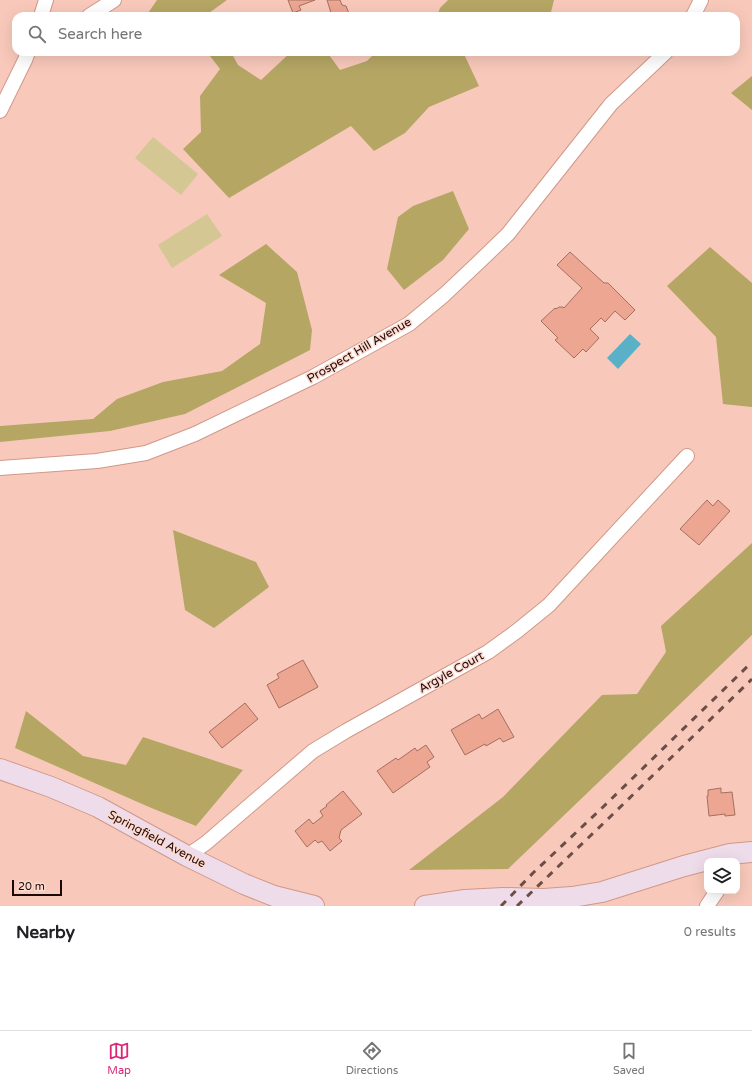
<!DOCTYPE html>
<style>
:root{--surface:#fff;--page:#f6f6f6;--text:#202124;--muted:#757577;--line:#e0e0e0;--accent:#db2777}
body{margin:0;font-family:"Varela Round",sans-serif;background:var(--page);color:var(--text)}
.controls{position:absolute;right:12px;bottom:12px;display:grid;overflow:hidden;border-radius:8px;box-shadow:0 4px 16px #0002}
.controls button{width:36px;height:36px;display:grid;place-items:center;padding:0;border:0;border-bottom:1px solid var(--line);background:var(--surface);color:var(--text);font:20px sans-serif}
.scale{position:absolute;left:12px;bottom:10px;width:50px;box-sizing:border-box;padding-left:4px;border:2px solid #1c0905;border-top:0;font-size:11px;line-height:14px;white-space:nowrap;color:#1c0905;-webkit-text-stroke:3px #fdd9cf;paint-order:stroke}
.list{margin:0;padding:0;list-style:none}
h2{display:flex;justify-content:space-between;align-items:center;height:52px;margin:0;padding:0 16px;font-size:17px}
h2 small{font-size:13px;font-weight:400;color:var(--muted)}
.icon{flex:none;width:22px;height:22px;fill:none;stroke:currentColor;stroke-width:2;stroke-linecap:round;stroke-linejoin:round}
.map{position:relative;flex:none;width:752px;height:906px;overflow:hidden}
.search{position:absolute;background:var(--surface);box-shadow:0 4px 16px #0002;left:12px;right:12px;top:12px;height:44px;display:flex;align-items:center;gap:10px;box-sizing:border-box;padding:0 14px;border-radius:12px;color:var(--muted);font-size:15px}
.sheet{height:124px;background:var(--surface)}
nav{display:flex;justify-content:space-around;align-items:center;box-sizing:border-box;height:56px;border-top:1px solid var(--line);background:var(--surface);font-size:11px;color:var(--muted)}
nav a{display:grid;justify-items:center;gap:2px}
nav .on{color:var(--accent)}
.map>svg:first-child{display:block}
.green{fill:#d4c793}
.forest{fill:#b5a664}
.water{fill:#5ab0c6}
.building{fill:#eca692;stroke:#a46f60}
.lines{fill:none;stroke-linecap:round;stroke-linejoin:round}
.street-casing{stroke:#d09888;stroke-width:16}
.secondary-casing{stroke:#d09888;stroke-width:22}
.street{stroke:#fff;stroke-width:14}
.secondary{stroke:#efdcea;stroke-width:20}
.rail{stroke:#6c4e47;stroke-width:3;stroke-dasharray:7 7;stroke-linecap:butt}
.labels{text-anchor:middle;dominant-baseline:central;stroke-width:3;stroke-linejoin:round;paint-order:stroke}
.street-label{font-size:12px;fill:#1c0905;stroke:#fdd9cf}
</style>
<div class="map">
<svg width="752" height="906" viewBox="0 0 752 906">
<rect width="100%" height="100%" fill="#f8c9bb"/>
<!-- green -->
<path class="green" d="M153,137L198,174L181,195L135,158Z
M207,214L222,236L172,268L158,245Z"/>
<!-- forest -->
<path class="forest" d="M157,0H227L209,13L211,16H146Z
M448,0H554L550,16H437L440,8Z
M207,52H231L238,65L261,80L291,52H327L340,70L367,61L376,52H463L479,86L429,107L405,133L374,151L351,126L229,198L183,149L201,132L200,96L220,69Z
M752,76V110L731,93Z
M453,191L469,229L443,260L404,290L387,269L398,217L413,206Z
M266,244L297,272L312,330L310,350L185,414L110,431L0,442V426L93,419L117,399L163,382L222,371L260,344L266,303L219,275Z
M710,247L752,283V407L723,404L716,337L667,286Z
M173,530L256,562L269,587L214,628L185,610Z
M752,543V635L508,869L409,870L503,797L602,695L637,694L666,652L661,626Z
M26,711L83,756L126,765L143,737L243,770L196,826L149,807L15,748Z"/>
<!-- water -->
<path class="water" d="M630,334L641,344L618,369L607,358Z"/>
<!-- building -->
<path class="building" d="M288,0H315L299,6L301,10L293,13Z
M327,0H340L342,5L346,6L350,16H332Z
M570,252L604,283H608L635,310L625,320L615,311L605,322L601,318L590,329L599,338L586,352L583,349L574,358L555,340L558,338L541,321L555,308L556,309L559,307H563L564,308L582,288L557,265Z
M707,500L713,506L718,500L730,511L699,545L680,529Z
M303,660L318,687L279,708L267,685L279,678L277,674Z
M245,703L258,719L222,748L209,732Z
M498,709L514,737L503,742L500,738L486,746L485,744L465,755L451,730L479,714L482,719Z
M426,745L434,757L427,762L430,767L393,793L377,771L396,758L398,760L415,748L417,751Z
M721,788V793L732,792L735,815L725,816V814L709,816L707,796H708V790Z
M343,791L362,814L341,830L339,838L342,841L330,851L322,841L318,843L315,840L307,847L295,831L309,819L313,824L323,816L320,811L327,806L326,805Z"/>
<g class="lines">
<!-- street casing -->
<g class="street-casing">
<path id="street" d="M41,16L46,0
M89,16L114,0
M693,16L701,0
M0,111L25,60L28,52
M0,468L97,461L146,453L195,434L313,377L409,324L444,295L479,262L508,234L611,104L666,52
M187,856L206,843L313,751L346,731L488,652L517,631L549,605L687,456
M707,906L717,891"/>
</g>
<!-- secondary casing -->
<g class="secondary-casing">
<path id="secondary" d="M0,769L51,787L98,807L187,856L244,884L274,896L314,906
M425,906L465,900L503,898L544,899L572,897L602,892L684,866L730,854L752,852"/>
</g>
<!-- street -->
<use href="#street" class="street"/>
<!-- secondary -->
<use href="#secondary" class="secondary"/>
<!-- rail -->
<path class="rail" d="M501,906L533,873L602,808L752,662
M517,906L610,817L752,679"/>
</g>
<g class="labels">
<!-- street labels -->
<g class="street-label">
<text transform="translate(359 350) rotate(-30)">Prospect Hill Avenue</text>
<text transform="translate(451 672) rotate(-29)">Argyle Court</text>
<text transform="translate(157 839) rotate(28)">Springfield Avenue</text>
</g>
</g>
</svg>
<div class="controls">
<button><svg class="icon" aria-label="layers" viewBox="0 0 24 24"><path d="M12 4l9 5-9 5-9-5zM3 14l9 5 9-5"/></svg></button>
</div>
<div class="scale">20 m</div>
<div class="search"><svg class="icon" aria-label="search" viewBox="0 0 24 24"><circle cx="10" cy="10" r="6"/><path d="M15 15l6 6"/></svg>Search here</div>
</div>
<section class="sheet">
<h2>Nearby<small>0 results</small></h2>
<ul class="list">
</ul>
</section>
<nav>
<a class="on"><svg class="icon" aria-label="map" viewBox="0 0 24 24"><path d="M3 6l6-2 6 2 6-2v14l-6 2-6-2-6 2zM9 4v14M15 6v14"/></svg>Map</a>
<a><svg class="icon" aria-label="directions" viewBox="0 0 24 24"><path d="M12 3l9 9-9 9-9-9zM9 14v-3h6M13 9l2 2-2 2"/></svg>Directions</a>
<a><svg class="icon" aria-label="saved" viewBox="0 0 24 24"><path d="M7 4h10v16l-5-4-5 4z"/></svg>Saved</a>
</nav>
